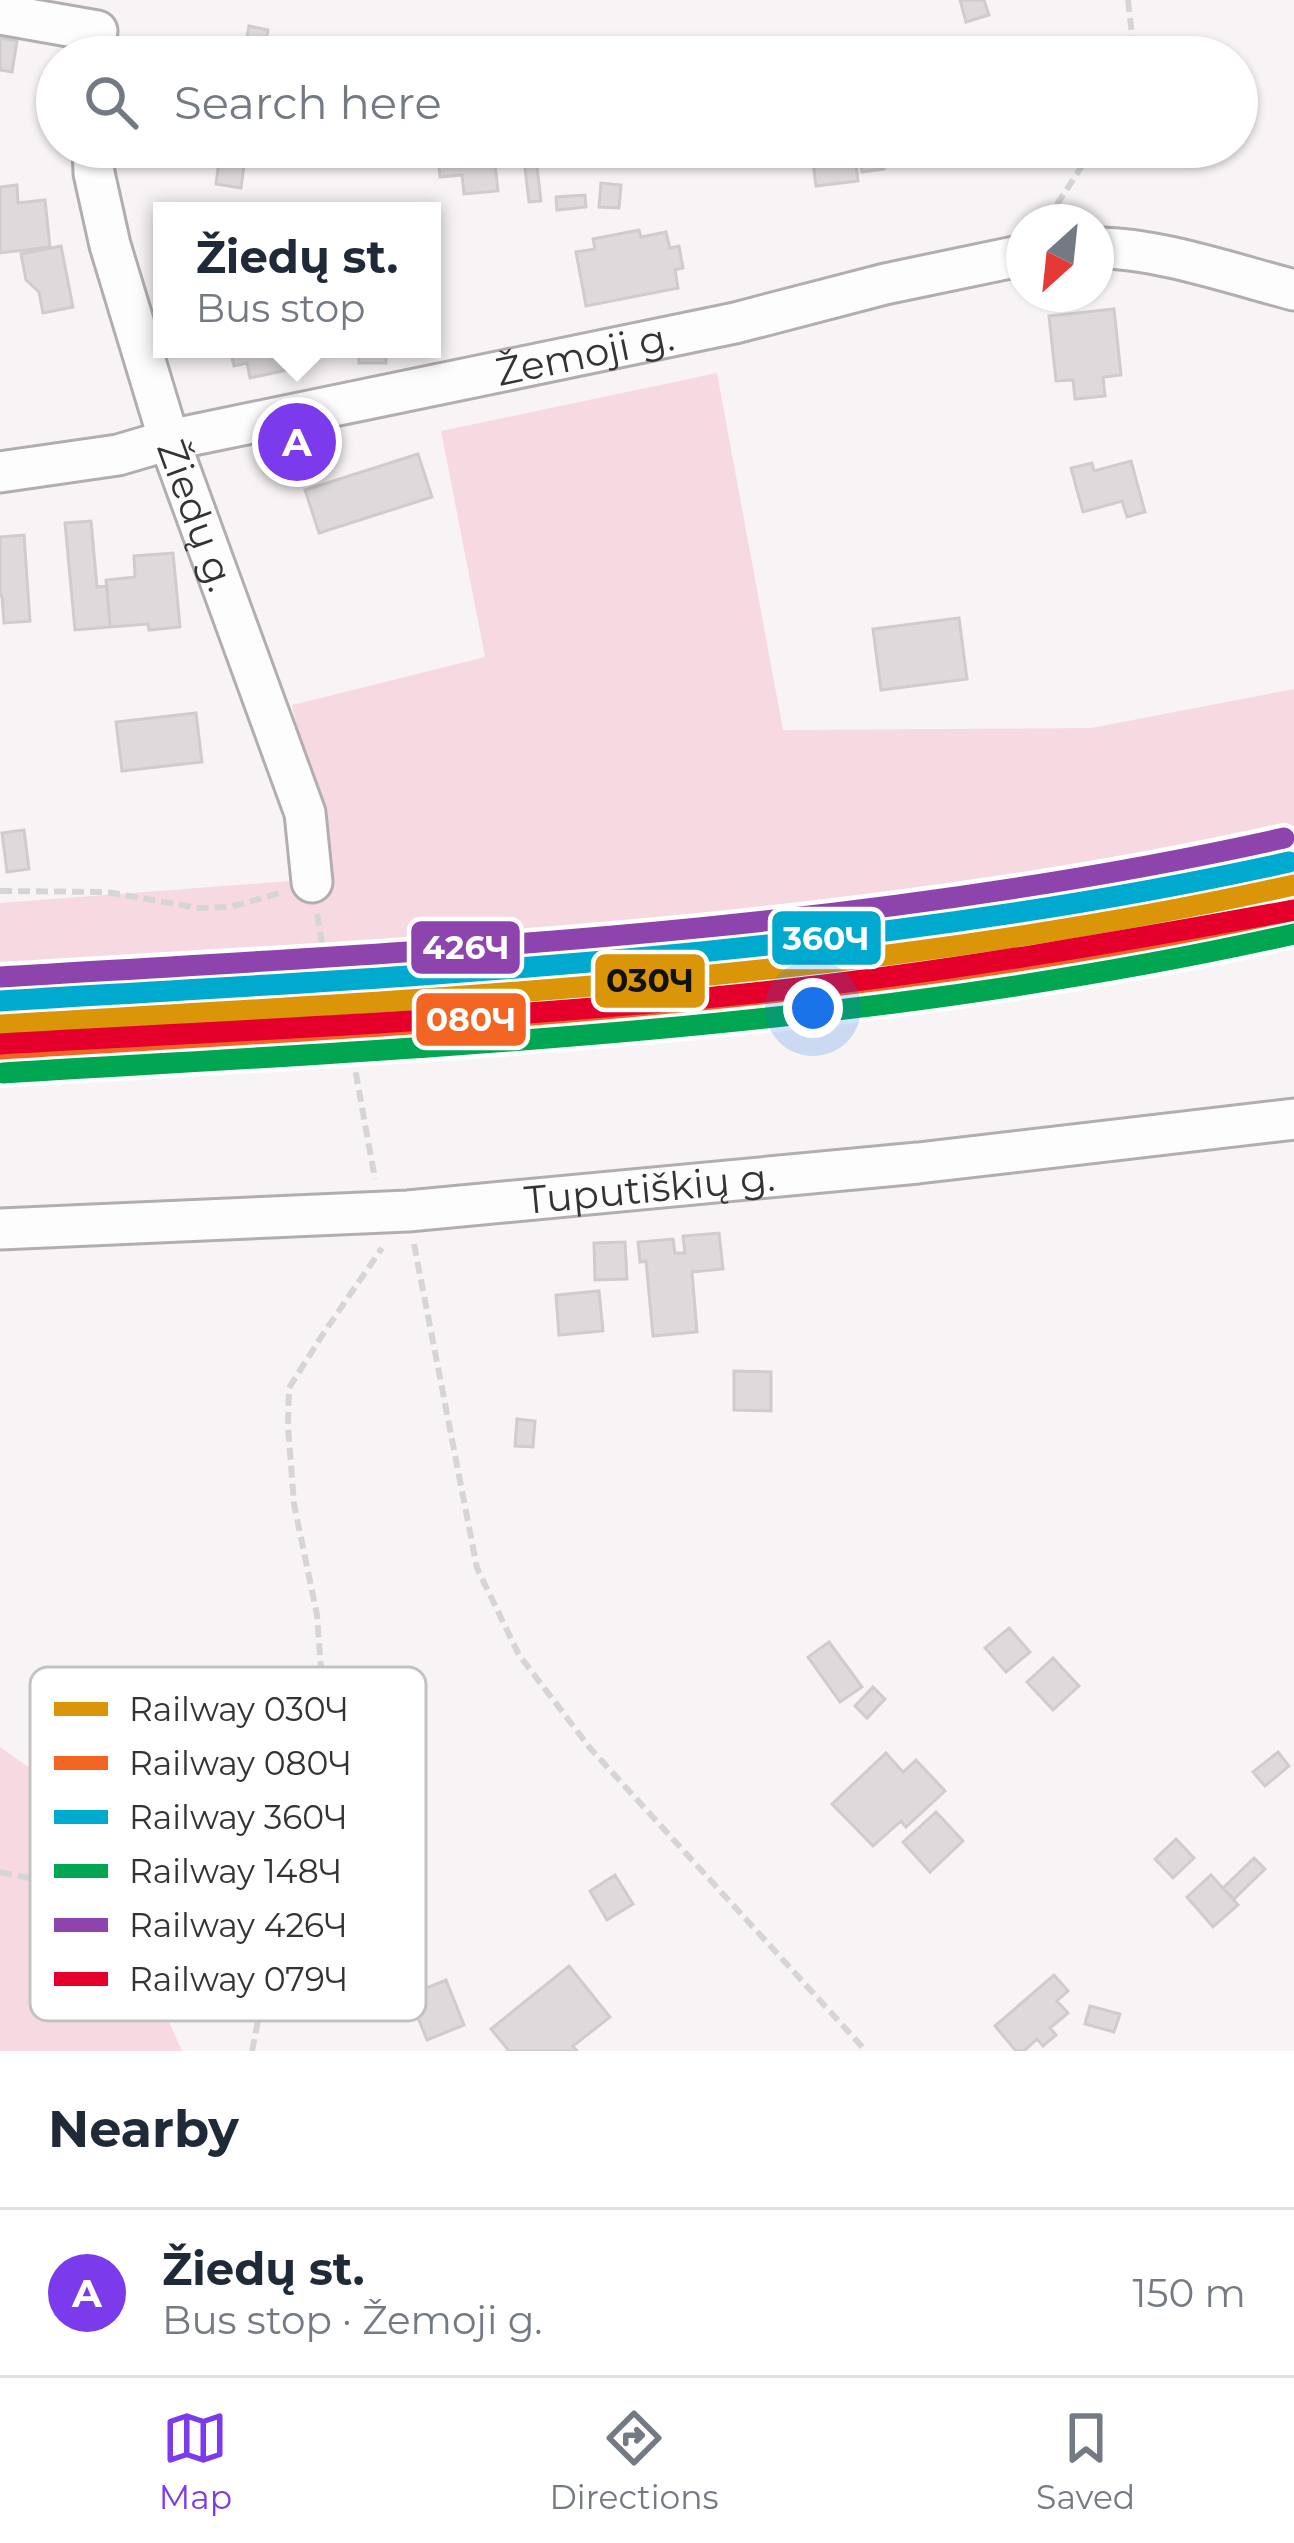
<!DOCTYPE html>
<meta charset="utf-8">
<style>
:root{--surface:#fff;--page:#f2f2f3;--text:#1f2937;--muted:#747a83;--line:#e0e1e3;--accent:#7c3aed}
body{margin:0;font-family:Montserrat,sans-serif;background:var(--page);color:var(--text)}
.compass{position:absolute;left:1006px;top:204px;width:108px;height:108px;border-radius:50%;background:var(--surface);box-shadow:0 3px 9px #0004;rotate:207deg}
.you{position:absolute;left:813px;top:1008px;width:42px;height:42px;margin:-30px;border:9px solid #fff;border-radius:50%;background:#1a73e8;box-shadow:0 0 0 18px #1a73e833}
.badge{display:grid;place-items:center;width:78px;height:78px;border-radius:50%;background:var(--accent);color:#fff;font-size:39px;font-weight:700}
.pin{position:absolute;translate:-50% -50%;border:6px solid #fff;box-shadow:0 3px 12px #0006}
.popup{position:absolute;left:153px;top:202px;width:288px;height:156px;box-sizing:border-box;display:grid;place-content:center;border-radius:0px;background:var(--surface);filter:drop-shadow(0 3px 9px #0005);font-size:39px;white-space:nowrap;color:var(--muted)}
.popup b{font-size:45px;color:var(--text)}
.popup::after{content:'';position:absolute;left:50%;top:100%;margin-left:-24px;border:24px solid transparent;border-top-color:var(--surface)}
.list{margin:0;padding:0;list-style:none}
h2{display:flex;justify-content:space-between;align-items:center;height:156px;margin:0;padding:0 48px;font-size:51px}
h2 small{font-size:39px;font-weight:400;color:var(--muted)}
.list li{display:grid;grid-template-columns:78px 1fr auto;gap:36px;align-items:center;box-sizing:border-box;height:168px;padding:0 48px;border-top:3px solid var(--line)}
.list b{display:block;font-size:45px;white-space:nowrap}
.list p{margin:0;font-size:39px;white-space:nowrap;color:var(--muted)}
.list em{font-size:39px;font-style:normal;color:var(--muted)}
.icon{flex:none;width:66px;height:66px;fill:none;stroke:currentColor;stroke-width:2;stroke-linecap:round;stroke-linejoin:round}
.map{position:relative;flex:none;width:1294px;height:2051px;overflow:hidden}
.search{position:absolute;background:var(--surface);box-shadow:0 3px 9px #0004;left:36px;right:36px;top:36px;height:132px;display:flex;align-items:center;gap:30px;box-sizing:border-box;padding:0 42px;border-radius:66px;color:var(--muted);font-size:45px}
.sheet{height:324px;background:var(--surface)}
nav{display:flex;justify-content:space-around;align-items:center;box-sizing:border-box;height:168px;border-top:3px solid var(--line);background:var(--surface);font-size:33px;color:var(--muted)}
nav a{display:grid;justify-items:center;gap:6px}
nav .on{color:var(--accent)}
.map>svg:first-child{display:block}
.green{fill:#f7dae1}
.building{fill:#dedadb;stroke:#d0cccd;stroke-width:3}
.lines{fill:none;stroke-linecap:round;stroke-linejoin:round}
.minor-casing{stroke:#b2aeaf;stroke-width:45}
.path{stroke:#d6d5d6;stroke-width:6;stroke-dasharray:12 6;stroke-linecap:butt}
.minor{stroke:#fefdfe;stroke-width:39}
.rail-1-casing{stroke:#fff;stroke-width:30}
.rail-2-casing{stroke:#fff;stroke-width:30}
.rail-3-casing{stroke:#fff;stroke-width:30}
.rail-4-casing{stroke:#fff;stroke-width:30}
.rail-5-casing{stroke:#fff;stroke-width:30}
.rail-6-casing{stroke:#fff;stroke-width:30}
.rail-1{stroke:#da9508;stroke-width:21}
.rail-2{stroke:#f26522;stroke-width:21}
.rail-3{stroke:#00a9ce;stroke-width:21}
.rail-4{stroke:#00a651;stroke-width:21}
.rail-5{stroke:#8e44ad;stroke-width:21}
.rail-6{stroke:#e4002b;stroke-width:21}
.labels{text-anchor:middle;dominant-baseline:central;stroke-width:9;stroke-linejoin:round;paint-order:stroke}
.street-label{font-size:39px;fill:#353233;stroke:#fff}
.key{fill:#fff;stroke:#c2c2c2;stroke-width:3}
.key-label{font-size:33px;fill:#353233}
.line-badge{stroke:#fff;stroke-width:4.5}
.badge-label{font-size:33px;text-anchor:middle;font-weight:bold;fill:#fff}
.pale-badge-label{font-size:33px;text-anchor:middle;font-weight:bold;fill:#111}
</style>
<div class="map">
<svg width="1294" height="2051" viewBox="0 0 1294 2051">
<rect width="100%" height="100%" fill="#f8f4f5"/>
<!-- green -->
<path class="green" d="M717,373L783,730L1091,728L1294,689V866L1188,891L935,927L442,982L0,1009V903L329,878L292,705L485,657L441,431Z
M0,1747L30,1768L73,1808L182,2051H0Z"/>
<!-- building -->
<path class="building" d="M960,0H984L989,15L966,22Z
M249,26L268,30L263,57H243Z
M0,38L17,41L12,72L0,70Z
M221,147L246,150L241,188L216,184Z
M437,147H493L498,191L464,194L462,175L440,177Z
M811,147H854L858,181L816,186Z
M858,147H881L884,169L862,172Z
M536,159L541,201L529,202L524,160Z
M601,183L621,185L619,208L599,207Z
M17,185L18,203L45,200L50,247L0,253V187Z
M585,195L586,207L557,210L556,197Z
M639,230L641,237L666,232L670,248L679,246L683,268L675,270L678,288L586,306L576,252L595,249L593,239Z
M61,246L73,307L43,313L39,292L26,280L21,254Z
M1114,309L1121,375L1103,377L1105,396L1075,399L1073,380L1056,381L1049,316Z
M230,349H296L300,367L250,378L247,363L234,366Z
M359,349H386V363H359Z
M418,454L432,497L319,533L305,490Z
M1131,461L1145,512L1127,517L1122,501L1083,512L1071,468L1092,463L1094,471Z
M91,521L97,587L107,586L110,627L75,630L65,523Z
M24,535L30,621L4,623L2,596H0V537Z
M173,553L180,627L149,630L148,624L110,627L106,580L135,577L134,556Z
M959,618L967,679L881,690L873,629Z
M196,713L202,762L122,771L116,722Z
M24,830L29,869L7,872L2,833Z
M719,1233L723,1269L692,1272L697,1332L653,1336L646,1261L640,1262L638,1242L673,1239L675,1253H685L683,1236Z
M625,1242L627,1279L595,1280L594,1243Z
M599,1291L603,1331L559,1335L556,1295Z
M734,1371L771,1372V1411L734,1410Z
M517,1419L535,1421L533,1447L515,1446Z
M1009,1628L1030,1652L1006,1672L985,1648Z
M829,1642L862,1687L840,1702L808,1657Z
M1053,1658L1079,1686L1053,1710L1027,1682Z
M873,1687L885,1699L867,1718L855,1706Z
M1278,1752L1289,1766L1265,1786L1253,1772Z
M886,1753L903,1772L916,1760L945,1791L906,1827L901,1821L873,1846L832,1804Z
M936,1812L963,1841L930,1872L903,1842Z
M1176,1839L1194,1858L1173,1878L1155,1859Z
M1254,1858L1265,1869L1234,1899L1223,1888Z
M615,1875L633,1904L607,1920L590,1891Z
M1211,1875L1238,1905L1213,1927L1187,1897Z
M569,1966L610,2017L573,2046L577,2051H509L491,2029Z
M1054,1975L1068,1991L1057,2001L1068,2013L1050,2028L1056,2035L1043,2046L1037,2039L1024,2051H1016L995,2026Z
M446,1980L464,2025L427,2040L409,1995Z
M1090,2006L1120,2014L1114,2032L1085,2024Z"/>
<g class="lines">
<!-- minor casing -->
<g class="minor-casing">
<g id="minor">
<path d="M0,14L97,31"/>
<path id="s1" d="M93,147L94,173L110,245L169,440L305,813L312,882"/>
<path d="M1096,248C1155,247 1236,275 1294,290"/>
<path id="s2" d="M0,472L118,455L169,440L735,323L885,284L1024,255"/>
<path id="s3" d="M0,1229L408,1211L918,1163L1294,1119"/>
</g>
</g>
<!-- path -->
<path class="path" d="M1128,0L1133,44L1131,57
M1052,222L1056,206L1094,147
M0,891L107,892L198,908L230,907L280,893
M317,914L328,978L332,1043L350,1041L375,1179
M414,1244L477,1568L519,1655L590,1748L866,2051
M0,1872L181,1909L221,1910L264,1896L304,1871L328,1829L331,1805L317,1615L294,1504L288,1426L289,1388L323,1334L382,1248
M252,2051L266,1980L304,1871"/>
<!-- minor -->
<use href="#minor" class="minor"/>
<!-- rail-1 casing -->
<g class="rail-1-casing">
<path id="rail-1" d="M0,1025C433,999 870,980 1294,885"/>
</g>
<!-- rail-2 casing -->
<g class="rail-2-casing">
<path id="rail-2" d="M1,1049C434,1023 870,1004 1294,910"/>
</g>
<!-- rail-3 casing -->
<g class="rail-3-casing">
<path id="rail-3" d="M0,1001C431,975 866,956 1289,862"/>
</g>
<!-- rail-4 casing -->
<g class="rail-4-casing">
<path id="rail-4" d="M3,1073C434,1047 871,1029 1294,934"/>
</g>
<!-- rail-5 casing -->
<g class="rail-5-casing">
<path id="rail-5" d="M0,977C429,951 863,932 1284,838"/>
</g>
<!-- rail-6 casing -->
<g class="rail-6-casing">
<path id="rail-6" d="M0,1044C261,1029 522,1019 781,990C953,971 1124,941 1294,910"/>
</g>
<!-- rail-1 -->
<use href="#rail-1" class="rail-1"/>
<!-- rail-2 -->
<use href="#rail-2" class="rail-2"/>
<!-- rail-3 -->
<use href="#rail-3" class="rail-3"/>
<!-- rail-4 -->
<use href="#rail-4" class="rail-4"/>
<!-- rail-5 -->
<use href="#rail-5" class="rail-5"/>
<!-- rail-6 -->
<use href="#rail-6" class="rail-6"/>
</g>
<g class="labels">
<!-- street labels -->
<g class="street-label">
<text stroke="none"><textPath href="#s2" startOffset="597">Žemoji g.</textPath></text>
<text stroke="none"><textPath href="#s1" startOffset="384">Žiedų g.</textPath></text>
<text stroke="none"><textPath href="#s3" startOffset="651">Tuputiškių g.</textPath></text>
</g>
</g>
<!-- legend -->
<rect x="30" y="1667" width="396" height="354" rx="18" class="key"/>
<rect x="54" y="1702" width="54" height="14" fill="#da9508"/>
<rect x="54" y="1756" width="54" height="14" fill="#f26522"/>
<rect x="54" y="1810" width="54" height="14" fill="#00a9ce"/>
<rect x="54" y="1864" width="54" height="14" fill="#00a651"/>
<rect x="54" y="1918" width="54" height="14" fill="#8e44ad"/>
<rect x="54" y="1972" width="54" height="14" fill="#e4002b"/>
<g class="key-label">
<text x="129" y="1721">Railway 030Ч</text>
<text x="129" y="1775">Railway 080Ч</text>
<text x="129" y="1829">Railway 360Ч</text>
<text x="129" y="1883">Railway 148Ч</text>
<text x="129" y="1937">Railway 426Ч</text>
<text x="129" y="1991">Railway 079Ч</text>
</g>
<g class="line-badge">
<rect x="770" y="909" width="113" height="58" rx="12" fill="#00a9ce"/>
<rect x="409" y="919" width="113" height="57" rx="12" fill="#8e44ad"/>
<rect x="593" y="952" width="114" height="58" rx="12" fill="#da9508"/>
<rect x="414" y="991" width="114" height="57" rx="12" fill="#f26522"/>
</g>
<g class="badge-label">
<text x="826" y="950">360Ч</text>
<text x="466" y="959">426Ч</text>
<text x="471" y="1031">080Ч</text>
</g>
<g class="pale-badge-label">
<text x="650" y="992">030Ч</text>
</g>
</svg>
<svg class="compass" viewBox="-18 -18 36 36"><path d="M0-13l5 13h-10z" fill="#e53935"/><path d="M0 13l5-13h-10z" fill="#747a83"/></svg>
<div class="you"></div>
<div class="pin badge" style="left:297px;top:442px">A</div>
<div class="popup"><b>Žiedų st.</b>Bus stop</div>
<div class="search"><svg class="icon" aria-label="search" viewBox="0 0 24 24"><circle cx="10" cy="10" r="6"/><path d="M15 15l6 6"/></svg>Search here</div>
</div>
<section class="sheet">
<h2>Nearby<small></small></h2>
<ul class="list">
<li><span class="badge">A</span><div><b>Žiedų st.</b><p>Bus stop · Žemoji g.</p></div><em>150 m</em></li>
</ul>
</section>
<nav>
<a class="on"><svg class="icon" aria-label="map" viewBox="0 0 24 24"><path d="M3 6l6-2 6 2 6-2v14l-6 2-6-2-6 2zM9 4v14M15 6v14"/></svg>Map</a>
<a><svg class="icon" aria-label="directions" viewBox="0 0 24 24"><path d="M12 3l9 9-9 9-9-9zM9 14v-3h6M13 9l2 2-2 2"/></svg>Directions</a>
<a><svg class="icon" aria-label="saved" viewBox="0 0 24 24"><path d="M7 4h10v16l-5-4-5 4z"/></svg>Saved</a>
</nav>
